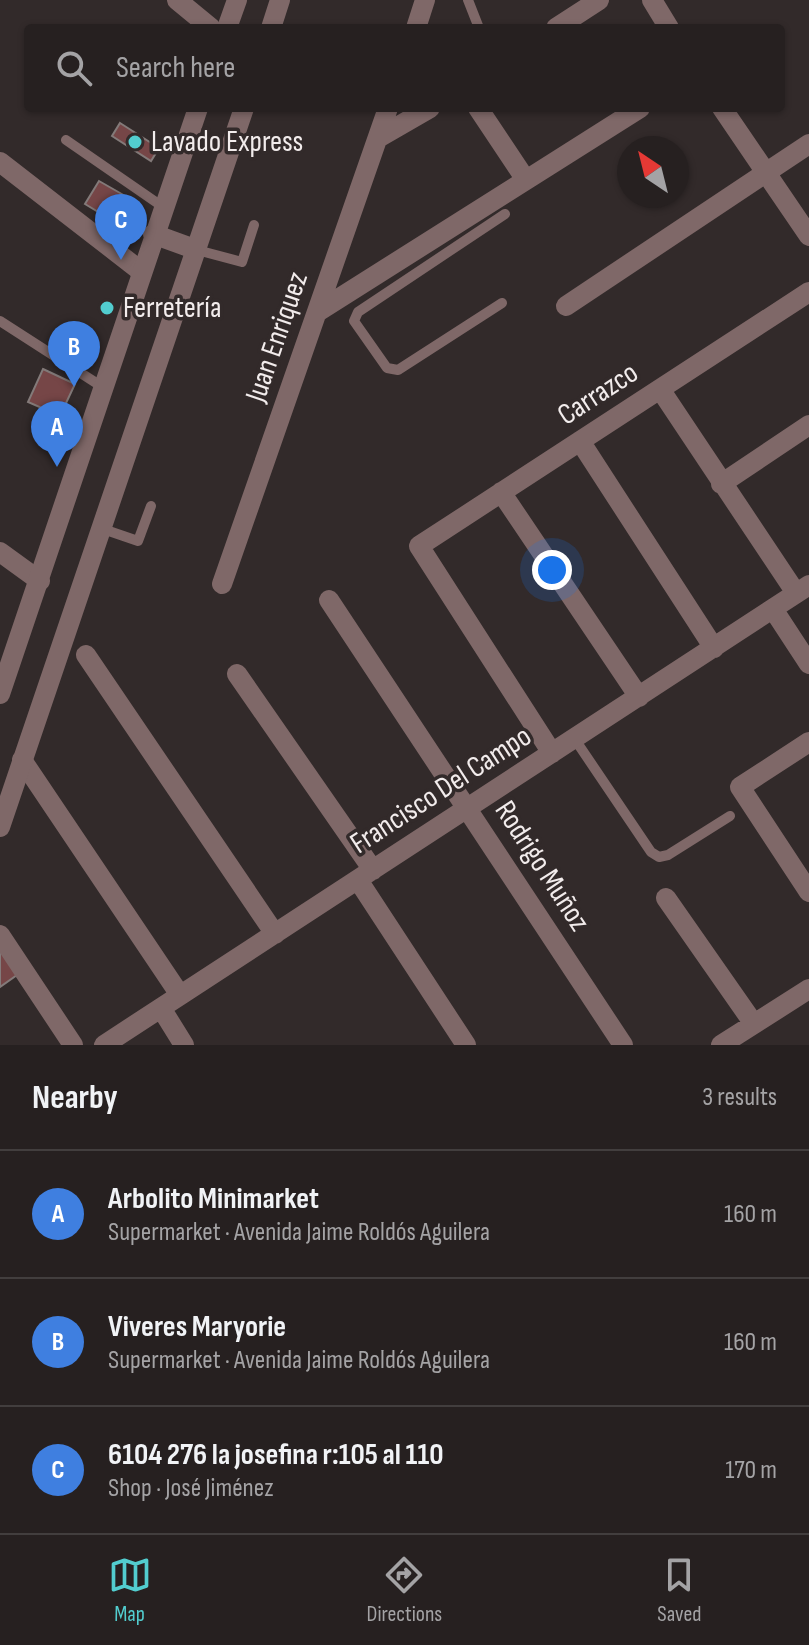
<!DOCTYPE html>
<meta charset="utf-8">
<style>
:root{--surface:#262020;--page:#322d2d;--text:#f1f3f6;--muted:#a4a3a5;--line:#423e3e;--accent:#52cdcf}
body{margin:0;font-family:"Sofia Sans Condensed",sans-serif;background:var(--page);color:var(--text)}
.compass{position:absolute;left:617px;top:136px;width:72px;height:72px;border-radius:50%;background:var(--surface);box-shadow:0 2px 6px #0004;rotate:325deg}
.you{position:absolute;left:552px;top:570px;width:28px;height:28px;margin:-20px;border:6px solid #fff;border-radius:50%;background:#1a73e8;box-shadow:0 0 0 12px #1a73e833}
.badge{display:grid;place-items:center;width:52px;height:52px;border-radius:50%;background:var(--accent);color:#fff;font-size:26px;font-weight:700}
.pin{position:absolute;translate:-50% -66px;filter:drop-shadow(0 2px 4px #0008)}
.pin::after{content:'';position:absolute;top:42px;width:28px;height:24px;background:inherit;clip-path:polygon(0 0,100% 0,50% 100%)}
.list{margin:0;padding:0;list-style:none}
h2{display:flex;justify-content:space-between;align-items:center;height:104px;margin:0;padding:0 32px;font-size:34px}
h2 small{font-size:26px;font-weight:400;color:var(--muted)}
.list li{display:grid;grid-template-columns:52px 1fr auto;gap:24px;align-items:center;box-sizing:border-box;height:128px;padding:0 32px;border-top:2px solid var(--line)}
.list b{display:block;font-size:30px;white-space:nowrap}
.list p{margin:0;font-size:26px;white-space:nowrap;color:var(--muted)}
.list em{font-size:26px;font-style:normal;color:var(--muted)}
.icon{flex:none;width:44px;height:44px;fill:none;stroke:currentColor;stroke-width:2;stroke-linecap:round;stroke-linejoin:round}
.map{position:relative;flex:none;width:809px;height:1045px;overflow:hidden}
.search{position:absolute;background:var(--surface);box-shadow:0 2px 6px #0004;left:24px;right:24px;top:24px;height:88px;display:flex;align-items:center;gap:20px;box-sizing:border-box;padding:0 28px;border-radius:8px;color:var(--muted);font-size:30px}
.sheet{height:488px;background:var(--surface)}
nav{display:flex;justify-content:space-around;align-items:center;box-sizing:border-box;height:112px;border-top:2px solid var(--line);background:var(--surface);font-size:22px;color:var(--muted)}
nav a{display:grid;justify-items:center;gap:4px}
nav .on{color:var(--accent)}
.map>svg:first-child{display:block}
.building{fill:#764647;stroke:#837a79;stroke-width:2}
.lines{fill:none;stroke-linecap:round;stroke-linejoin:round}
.service{stroke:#7f6868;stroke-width:10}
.minor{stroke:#7f6868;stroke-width:20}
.tertiary{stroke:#7f6868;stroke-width:20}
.poi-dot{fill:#52cdcf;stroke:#322a2a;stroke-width:3}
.labels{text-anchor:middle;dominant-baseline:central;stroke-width:7;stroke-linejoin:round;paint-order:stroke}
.poi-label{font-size:30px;fill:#f2ecec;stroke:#322a2a;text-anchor:start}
.street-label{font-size:30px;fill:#f2ecec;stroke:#322a2a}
</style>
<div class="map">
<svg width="809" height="1045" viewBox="0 0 809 1045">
<rect width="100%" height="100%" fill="#322a2a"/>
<!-- building -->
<path class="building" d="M120,123L159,148L151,161L112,136Z
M99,181L134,201L120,225L85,204Z
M43,369L75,384L60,416L28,402Z
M0,950L17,975L0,987Z"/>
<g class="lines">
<!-- service -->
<path class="service" d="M468,0L479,28
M66,140L163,207
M197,250L242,262L254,225
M502,303L398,370L387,368L354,321L358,312L505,214
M0,321L104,388
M100,528L138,541L151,506
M574,738L651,852L659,857L668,855L730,816"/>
<!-- minor -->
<path class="minor" d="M177,0L211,28
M652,0L669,28
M416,28L425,0
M556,28L599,0
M478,108L526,180
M722,108L809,236
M378,138L430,108
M0,162L142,272
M566,306L809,144
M319,311L640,108
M660,389L796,593
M580,441L714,648
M721,484L809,425
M501,492L639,697
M0,552L40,581
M222,584L388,108
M329,600L623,1045
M773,609L809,664
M86,655L275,934
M237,674L373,870
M809,742L740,787L809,892
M552,753L419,546L809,292
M22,760L180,995
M358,880L466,1045
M666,898L754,1024
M0,935L73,1045
M161,1008L184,1045
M104,1045L809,585
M721,1045L809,989"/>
<!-- tertiary -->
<path class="tertiary" d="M227,28L237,0
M271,28L280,0
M153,234L197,250
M0,694L198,108
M0,827L244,108"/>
</g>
<!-- markers -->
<g class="poi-dot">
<circle cx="135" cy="142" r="8"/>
<circle cx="107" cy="308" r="8"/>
</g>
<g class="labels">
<!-- poi labels -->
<g class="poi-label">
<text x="151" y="142">Lavado Express</text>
<text x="123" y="308">Ferretería</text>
</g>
<!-- street labels -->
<g class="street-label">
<text transform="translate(277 337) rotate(-71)">Juan Enriquez</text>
<text transform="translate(598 394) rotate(-33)">Carrazco</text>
<text transform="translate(441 790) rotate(-33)">Francisco Del Campo</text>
<text transform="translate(542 866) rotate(57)">Rodrigo Muñoz</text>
</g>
</g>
</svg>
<svg class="compass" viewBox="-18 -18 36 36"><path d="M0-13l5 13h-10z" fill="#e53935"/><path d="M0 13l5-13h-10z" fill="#a4a3a5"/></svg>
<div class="you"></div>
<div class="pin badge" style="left:57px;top:467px;background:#3f7fe0">A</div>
<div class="pin badge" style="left:74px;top:387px;background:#3f7fe0">B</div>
<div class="pin badge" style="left:121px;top:260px;background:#3f7fe0">C</div>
<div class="search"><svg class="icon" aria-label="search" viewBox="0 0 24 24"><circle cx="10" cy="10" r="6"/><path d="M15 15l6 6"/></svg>Search here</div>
</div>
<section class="sheet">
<h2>Nearby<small>3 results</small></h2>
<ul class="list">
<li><span class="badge" style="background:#3f7fe0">A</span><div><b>Arbolito Minimarket</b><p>Supermarket · Avenida Jaime Roldós Aguilera</p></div><em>160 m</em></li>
<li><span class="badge" style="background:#3f7fe0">B</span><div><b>Viveres Maryorie</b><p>Supermarket · Avenida Jaime Roldós Aguilera</p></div><em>160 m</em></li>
<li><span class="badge" style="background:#3f7fe0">C</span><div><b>6104 276 la josefina r:105 al 110</b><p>Shop · José Jiménez</p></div><em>170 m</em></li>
</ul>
</section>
<nav>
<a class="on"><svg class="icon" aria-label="map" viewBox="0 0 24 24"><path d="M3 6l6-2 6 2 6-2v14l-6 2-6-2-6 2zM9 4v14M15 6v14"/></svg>Map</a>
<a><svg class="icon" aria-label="directions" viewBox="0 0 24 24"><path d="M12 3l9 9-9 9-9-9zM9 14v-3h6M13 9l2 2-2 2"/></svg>Directions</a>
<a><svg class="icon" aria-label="saved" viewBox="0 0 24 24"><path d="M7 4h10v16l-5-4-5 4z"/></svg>Saved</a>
</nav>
